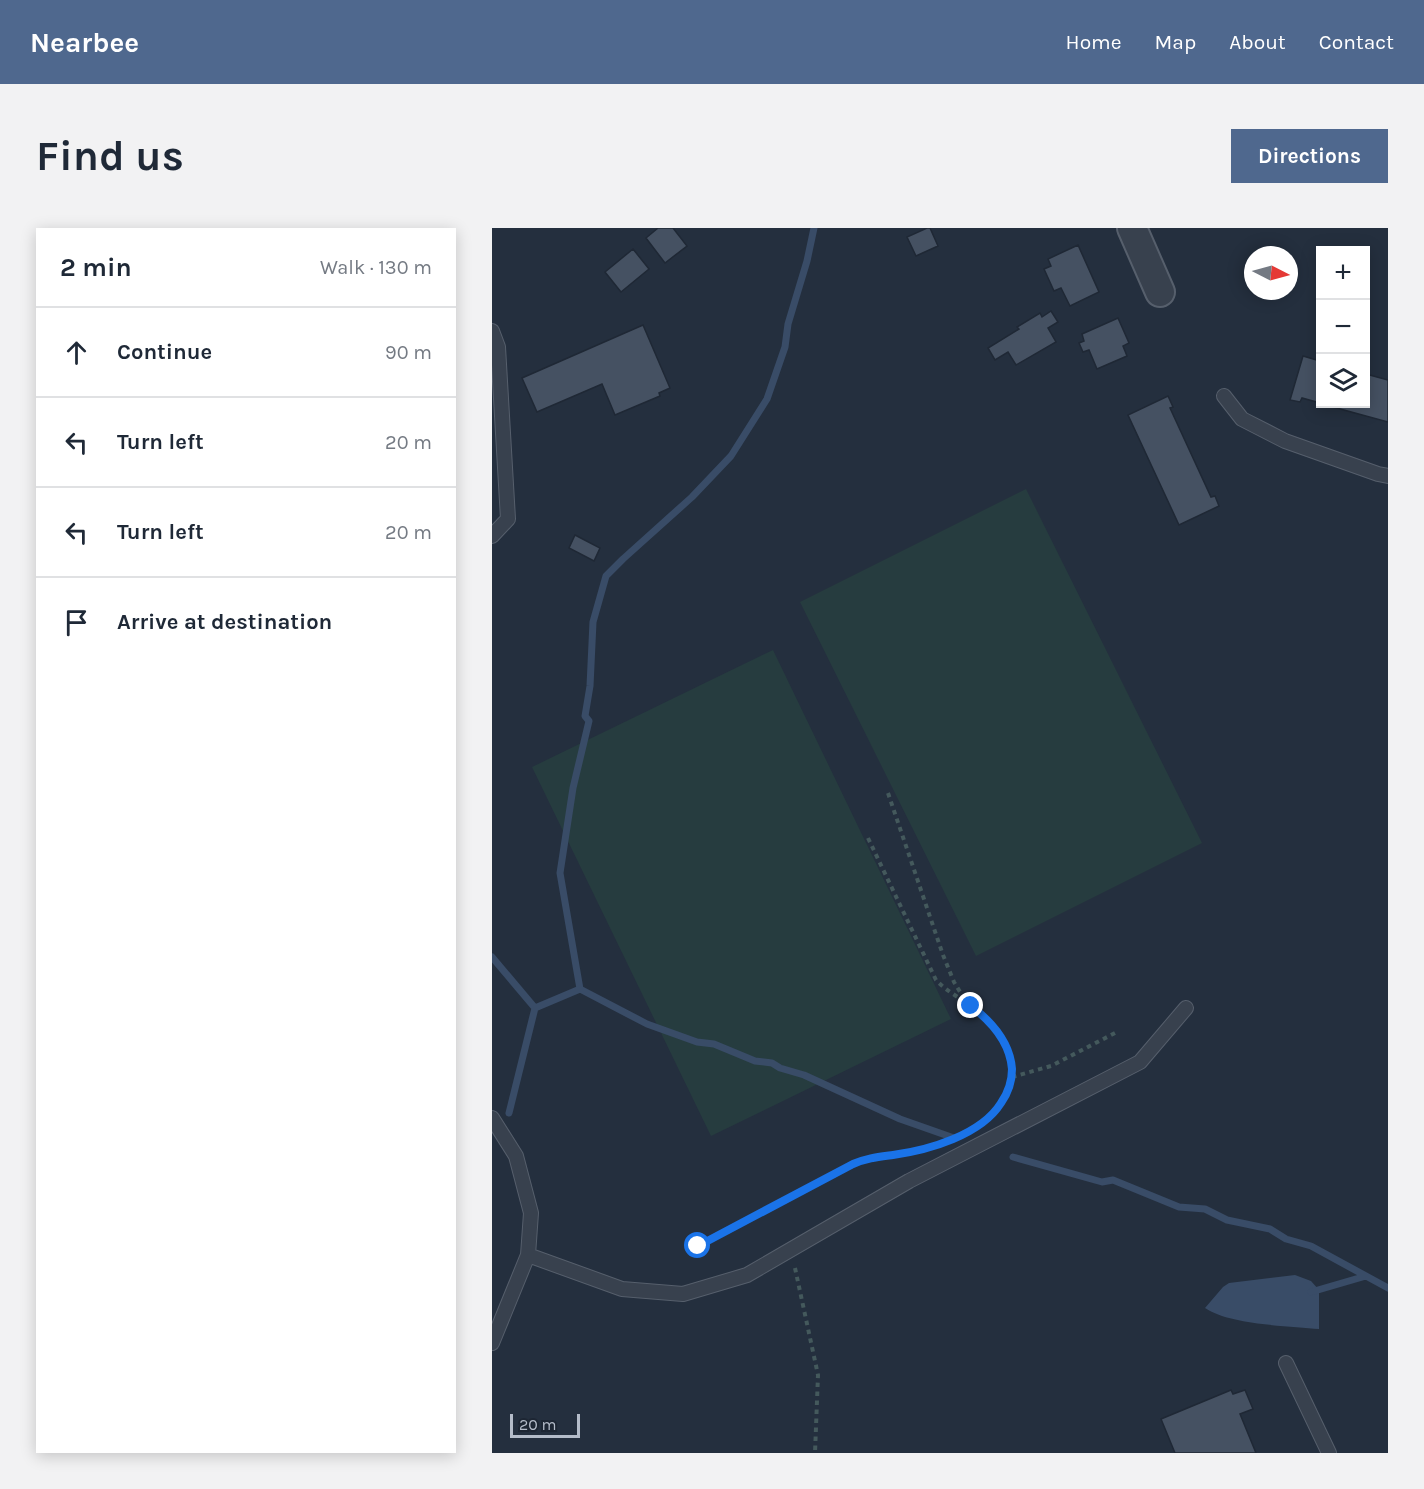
<!DOCTYPE html>
<meta charset="utf-8">
<style>
:root{--surface:#fff;--page:#f2f2f3;--text:#1f2937;--muted:#747a83;--line:#e0e1e3;--accent:#4f688e}
body{margin:0;font-family:Karla,sans-serif;background:var(--page);color:var(--text)}
.controls{position:absolute;right:18px;top:18px;display:grid;overflow:hidden;border-radius:0px;box-shadow:0 3px 15px #0003}
.controls button{width:54px;height:54px;display:grid;place-items:center;padding:0;border:0;border-bottom:2px solid var(--line);background:var(--surface);color:var(--text);font:30px sans-serif}
.compass{position:absolute;left:752px;top:18px;width:54px;height:54px;border-radius:50%;background:var(--surface);box-shadow:0 3px 15px #0003;rotate:96deg}
.scale{position:absolute;left:18px;bottom:15px;width:70px;box-sizing:border-box;padding-left:6px;border:3px solid #b4bcc9;border-top:0;font-size:16px;line-height:21px;white-space:nowrap;color:#b4bcc9;-webkit-text-stroke:4px #1d2633;paint-order:stroke}
.stop{position:absolute;width:18px;height:18px;margin:-14px;border:4px solid #1a73e8;border-radius:50%;background:#fff}
.stop.end{background:#1a73e8;border-color:#fff;box-shadow:0 2px 6px #0008}
.list{margin:0;padding:0;list-style:none}
h2{display:flex;justify-content:space-between;align-items:center;height:78px;margin:0;padding:0 24px;font-size:26px}
h2 small{font-size:20px;font-weight:400;color:var(--muted)}
.list li{display:grid;grid-template-columns:39px 1fr auto;gap:18px;align-items:center;box-sizing:border-box;height:90px;padding:0 24px;border-top:2px solid var(--line)}
.list b{display:block;font-size:22px;white-space:nowrap}
.list em{font-size:20px;font-style:normal;color:var(--muted)}
.icon{flex:none;width:33px;height:33px;fill:none;stroke:currentColor;stroke-width:2;stroke-linecap:round;stroke-linejoin:round}
.map{position:relative;flex:none;width:896px;height:1225px;overflow:hidden;border-radius:0px}
header{display:flex;align-items:center;gap:36px;box-sizing:border-box;height:84px;padding:0 30px;background:var(--accent);color:#fff}
header strong{font-size:28px}
nav{display:flex;gap:33px;margin-inline-start:auto;font-size:21px}
.intro{display:flex;align-items:center;justify-content:space-between;box-sizing:border-box;height:144px;padding:0 36px}
h1{margin:0;font-size:42px}
.button{padding:15px 27px;border-radius:0px;background:var(--accent);color:#fff;font-size:21px;font-weight:700}
main{display:flex;gap:36px;padding:0 36px}
aside{flex:1;background:var(--surface);border-radius:0px;box-shadow:0 3px 15px #0003}
.map>svg:first-child{display:block}
.green{fill:#263c3f}
.water{fill:#394c67}
.lines{fill:none;stroke-linecap:round;stroke-linejoin:round}
.stream{stroke:#394c67;stroke-width:7}
.building{fill:#455162;stroke:#1f2835;stroke-width:1.5}
.lane-casing{stroke:#565f6c;stroke-width:16}
.street-casing{stroke:#565f6c;stroke-width:32}
.path{stroke:#44595c;stroke-width:4;stroke-dasharray:4.5 4.5;stroke-linecap:butt}
.lane{stroke:#38414e;stroke-width:14}
.street{stroke:#38414e;stroke-width:28}
.route{stroke:#1a73e8;stroke-width:8}
</style>
<header>
<strong>Nearbee</strong>
<nav><a>Home</a><a>Map</a><a>About</a><a>Contact</a></nav>
</header>
<div class="intro"><h1>Find us</h1><a class="button">Directions</a></div>
<main>
<aside>
<h2>2 min<small>Walk · 130 m</small></h2>
<ul class="list">
<li><svg class="icon" aria-label="ahead" viewBox="0 0 24 24"><path d="M12 20V5M6 11l6-6 6 6"/></svg><div><b>Continue</b></div><em>90 m</em></li>
<li><svg class="icon" aria-label="left" viewBox="0 0 24 24"><path d="M17 20v-9H6M10 6l-5 5 5 5"/></svg><div><b>Turn left</b></div><em>20 m</em></li>
<li><svg class="icon" aria-label="left" viewBox="0 0 24 24"><path d="M17 20v-9H6M10 6l-5 5 5 5"/></svg><div><b>Turn left</b></div><em>20 m</em></li>
<li><svg class="icon" aria-label="arrive" viewBox="0 0 24 24"><path d="M6 21V4h12l-3 4 3 4H6"/></svg><div><b>Arrive at destination</b></div></li>
</ul>
</aside>
<div class="map">
<svg width="896" height="1225" viewBox="0 0 896 1225">
<rect width="100%" height="100%" fill="#242f3e"/>
<!-- green -->
<path class="green" d="M534,261L710,615L484,728L308,374Z
M281,422L459,791L219,908L40,539Z"/>
<!-- water -->
<path class="water" d="M803,1047L819,1053L827,1062V1101C797,1098 738,1097 713,1080L731,1059L737,1055Z"/>
<g class="lines">
<!-- stream -->
<path class="stream" d="M0,729L43,780
M88,761L68,645L81,560L97,493L93,488L98,458L101,394L114,348L131,331L200,269L239,228L275,171L293,119L296,96L315,33L322,0
M88,761L155,796L205,814L222,816L263,833L280,835L288,840L312,847L408,891L462,910
M43,780L88,761
M17,885L43,780
M521,929L610,954L621,952L687,979L713,981L735,992L778,1001L794,1011L819,1018L896,1060
M819,1064L874,1048"/>
</g>
<!-- building -->
<path class="building" d="M166,0H181L195,18L173,35L154,10Z
M435,0H438L446,18L424,28L415,9Z
M586,17L607,64L578,78L569,60L562,63L552,41L559,38L556,31Z
M141,21L157,41L129,64L113,44Z
M559,83L566,94L556,100L564,114L524,137L516,124L503,132L496,120L527,101L525,99L548,85L550,89Z
M626,90L637,115L631,118L635,128L605,141L597,122L591,124L587,115L592,113L590,106Z
M151,97L178,160L167,165L168,168L123,187L110,156L45,184L30,150Z
M811,128L828,133V175L810,170L808,174L798,172Z
M874,146L896,152V194L830,176H874Z
M676,168L681,179L678,180L719,269L723,268L727,278L687,297L636,187Z
M83,307L108,320L102,333L77,320Z
M739,1162L741,1166L753,1162L761,1181L748,1186L764,1225H683L669,1191Z"/>
<g class="lines">
<!-- lane casing -->
<g class="lane-casing">
<path id="lane" d="M0,103L6,119L16,291L0,308
M732,168L750,191L793,213L886,246L896,248
M0,890L24,928L39,985L36,1027L0,1115
M36,1027L130,1061L191,1066L255,1047L417,953L648,834L694,780
M794,1135L837,1225"/>
</g>
<!-- street casing -->
<g class="street-casing">
<path id="street" d="M640,0L668,64"/>
</g>
<!-- path -->
<path class="path" d="M396,565L451,727L462,754L473,772
M376,610L444,752C457,766 475,773 489,786C520,813 532,857 499,888
M520,849L559,838L623,805
M206,1018L376,930L401,927L443,917
M303,1040L326,1147L323,1225"/>
<!-- lane -->
<use href="#lane" class="lane"/>
<!-- street -->
<use href="#street" class="street"/>
</g>
<g class="lines">
<!-- route -->
<path class="route" d="M206,1018L361,936C375,930 386,929 401,927C437,922 489,907 509,875C516,865 520,854 520,841C518,814 500,794 479,778"/>
</g>
</svg>
<div class="controls">
<button>+</button>
<button>−</button>
<button><svg class="icon" aria-label="layers" viewBox="0 0 24 24"><path d="M12 4l9 5-9 5-9-5zM3 14l9 5 9-5"/></svg></button>
</div>
<svg class="compass" viewBox="-18 -18 36 36"><path d="M0-13l5 13h-10z" fill="#e53935"/><path d="M0 13l5-13h-10z" fill="#747a83"/></svg>
<div class="scale">20 m</div>
<div class="stop" style="left:206px;top:1018px"></div>
<div class="stop end" style="left:479px;top:778px"></div>
</div>
</main>
